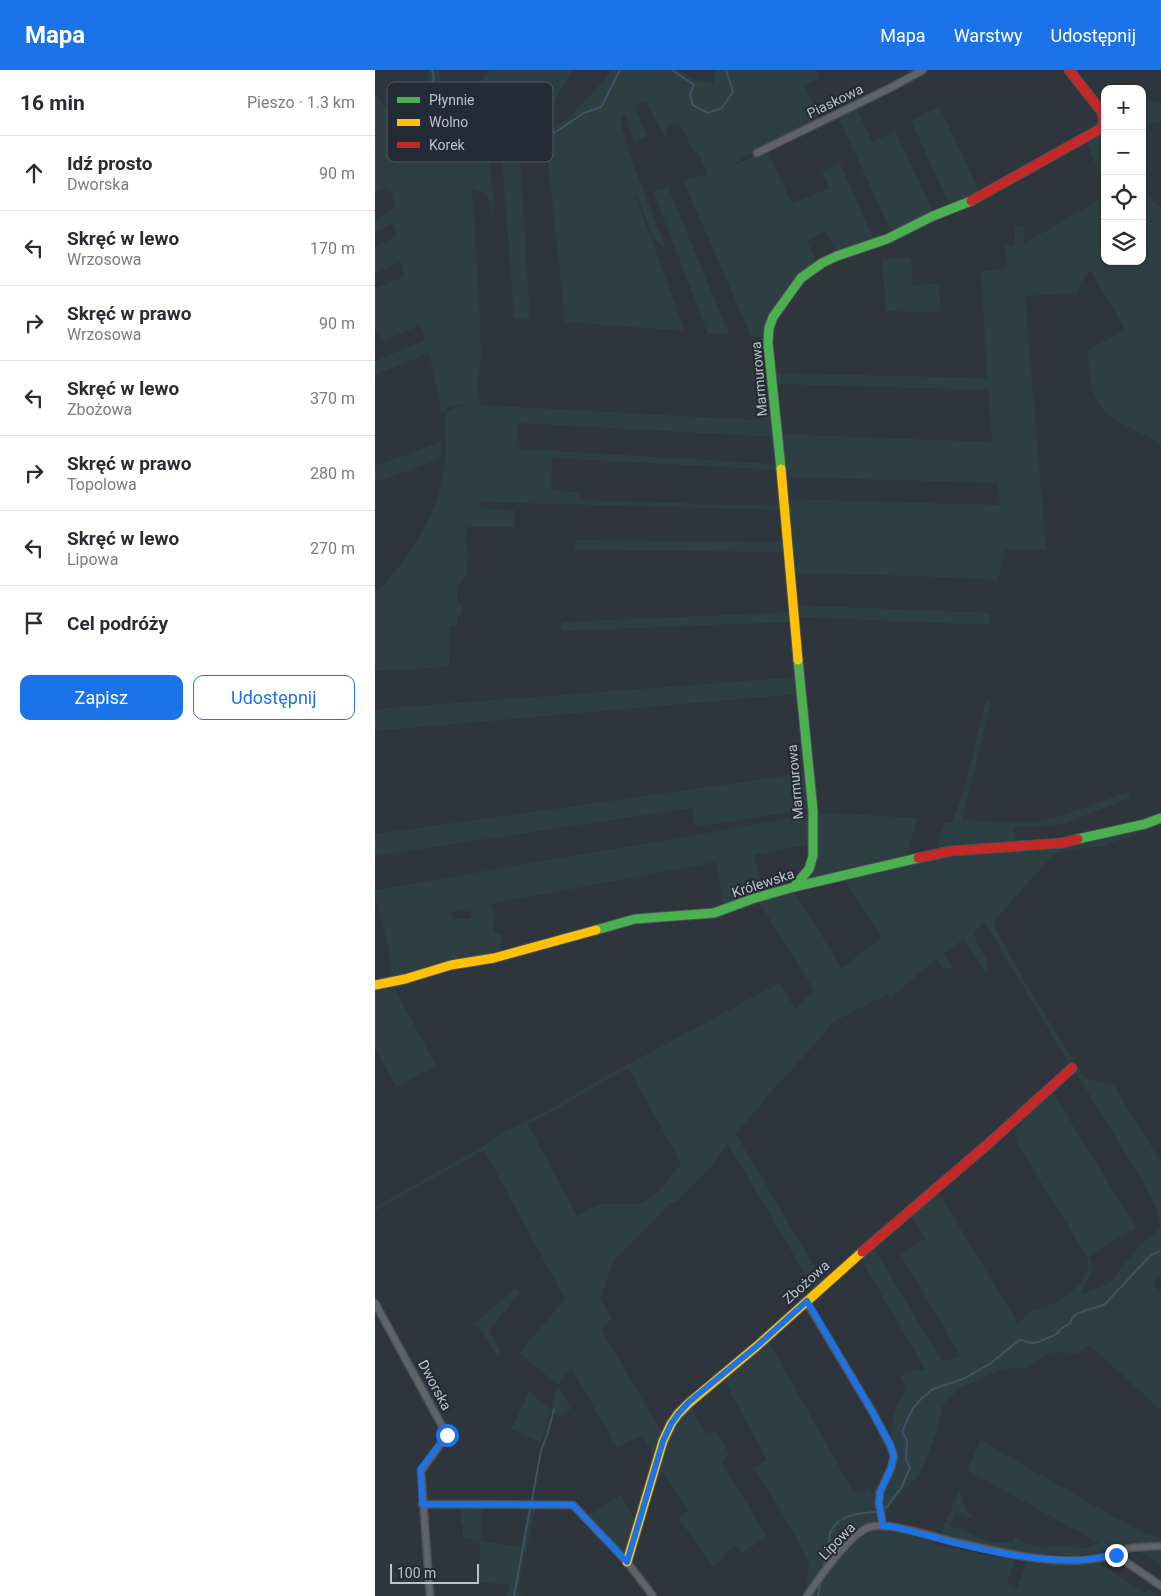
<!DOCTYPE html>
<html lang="pl">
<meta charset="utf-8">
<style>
:root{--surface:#fff;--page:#f2f2f3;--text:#2b2b33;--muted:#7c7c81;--line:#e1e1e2;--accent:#1a73e8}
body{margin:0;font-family:Roboto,sans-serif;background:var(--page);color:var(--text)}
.controls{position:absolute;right:15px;top:15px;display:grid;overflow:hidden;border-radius:10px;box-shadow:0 1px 4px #0004}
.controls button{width:45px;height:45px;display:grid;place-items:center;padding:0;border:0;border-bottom:1px solid var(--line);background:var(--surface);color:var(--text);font:25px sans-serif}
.scale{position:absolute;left:15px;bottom:12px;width:89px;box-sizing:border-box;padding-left:5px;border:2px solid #bbc1cb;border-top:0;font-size:14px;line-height:18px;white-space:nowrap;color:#bbc1cb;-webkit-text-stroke:4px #232b36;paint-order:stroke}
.stop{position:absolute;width:15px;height:15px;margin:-11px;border:4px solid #1a73e8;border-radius:50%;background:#fff}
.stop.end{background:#1a73e8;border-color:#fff;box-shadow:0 1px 5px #0008}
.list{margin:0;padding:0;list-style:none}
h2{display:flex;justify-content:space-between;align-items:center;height:65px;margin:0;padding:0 20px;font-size:21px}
h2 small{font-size:16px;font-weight:400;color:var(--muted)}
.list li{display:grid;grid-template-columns:32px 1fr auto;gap:15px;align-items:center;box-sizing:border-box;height:75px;padding:0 20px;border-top:1px solid var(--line)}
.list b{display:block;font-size:19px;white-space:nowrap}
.list p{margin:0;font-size:16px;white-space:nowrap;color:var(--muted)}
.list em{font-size:16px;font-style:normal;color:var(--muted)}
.actions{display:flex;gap:10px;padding:15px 20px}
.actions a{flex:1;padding:11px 0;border:1px solid var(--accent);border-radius:10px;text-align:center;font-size:18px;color:var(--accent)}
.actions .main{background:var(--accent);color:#fff}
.icon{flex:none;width:28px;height:28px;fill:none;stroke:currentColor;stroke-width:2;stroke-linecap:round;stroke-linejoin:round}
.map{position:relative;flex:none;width:786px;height:1526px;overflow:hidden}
header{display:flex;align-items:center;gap:30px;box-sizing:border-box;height:70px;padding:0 25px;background:var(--accent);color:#fff}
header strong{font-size:24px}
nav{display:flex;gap:28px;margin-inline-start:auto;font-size:18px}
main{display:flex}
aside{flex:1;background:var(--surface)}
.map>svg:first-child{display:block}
.green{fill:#2d3f42;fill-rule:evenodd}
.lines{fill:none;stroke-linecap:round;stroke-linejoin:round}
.stream{stroke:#425165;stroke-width:2}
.street-casing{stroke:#4d5156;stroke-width:9}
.fast-casing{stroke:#4d5156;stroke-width:11}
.slow-casing{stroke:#4d5156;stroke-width:11}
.jam-casing{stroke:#4d5156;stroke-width:11}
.street{stroke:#60636a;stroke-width:6}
.fast{stroke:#4caf50;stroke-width:9}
.slow{stroke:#ffc107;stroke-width:9}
.jam{stroke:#c62828;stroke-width:9}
.route{stroke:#1a73e8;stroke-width:6}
.labels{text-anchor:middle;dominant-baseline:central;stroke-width:4;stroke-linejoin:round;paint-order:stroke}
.street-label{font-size:14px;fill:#bbc1cb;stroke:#232b36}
.key{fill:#232b36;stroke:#515863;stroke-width:1}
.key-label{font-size:14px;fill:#bbc1cb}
</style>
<header>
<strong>Mapa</strong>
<nav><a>Mapa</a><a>Warstwy</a><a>Udostępnij</a></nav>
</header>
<main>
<aside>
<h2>16 min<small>Pieszo · 1.3 km</small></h2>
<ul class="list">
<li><svg class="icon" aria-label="ahead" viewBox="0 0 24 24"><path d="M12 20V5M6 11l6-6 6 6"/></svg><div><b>Idź prosto</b><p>Dworska</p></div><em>90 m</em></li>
<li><svg class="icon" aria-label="left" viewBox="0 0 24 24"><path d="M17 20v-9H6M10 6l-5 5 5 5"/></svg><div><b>Skręć w lewo</b><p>Wrzosowa</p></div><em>170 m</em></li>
<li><svg class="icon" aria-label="right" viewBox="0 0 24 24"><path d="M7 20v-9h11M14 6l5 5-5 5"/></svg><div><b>Skręć w prawo</b><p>Wrzosowa</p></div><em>90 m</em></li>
<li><svg class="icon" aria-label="left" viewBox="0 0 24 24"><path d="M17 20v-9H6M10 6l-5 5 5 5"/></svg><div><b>Skręć w lewo</b><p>Zbożowa</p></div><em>370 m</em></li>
<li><svg class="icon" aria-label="right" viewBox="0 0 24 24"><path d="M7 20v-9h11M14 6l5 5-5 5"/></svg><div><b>Skręć w prawo</b><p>Topolowa</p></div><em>280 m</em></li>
<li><svg class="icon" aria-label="left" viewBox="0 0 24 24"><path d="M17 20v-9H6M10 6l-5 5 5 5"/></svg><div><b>Skręć w lewo</b><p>Lipowa</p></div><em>270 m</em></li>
<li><svg class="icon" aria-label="arrive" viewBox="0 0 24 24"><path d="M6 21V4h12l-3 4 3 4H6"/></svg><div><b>Cel podróży</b></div></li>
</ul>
<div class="actions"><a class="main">Zapisz</a><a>Udostępnij</a></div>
</aside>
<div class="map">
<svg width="786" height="1526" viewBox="0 0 786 1526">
<rect width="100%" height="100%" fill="#2f353c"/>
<!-- green -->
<path class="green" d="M53,0H64C67,11 64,35 71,42C73,44 76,45 78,46L115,0H199L160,60C165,61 170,62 175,60C195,51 223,18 236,0H302L318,9L338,14L341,0H441L445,8L430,16L445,50L358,93L362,94L392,80L417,134L454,118L447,101L465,93L500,172L462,184L451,161L432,171L441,190L416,211L413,219L403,233V236L390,267L376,266L308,110L333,104L322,82H319L304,53L290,55L293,63L289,65L274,38L270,32L265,33L260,36L272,67L259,71L250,44L245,51L258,93L291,179L278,167L262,125H260L310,261L190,252L172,80L144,72L155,250L139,248L127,87L113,85L119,135L118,145C115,129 113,123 97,118L105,246L106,292L102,315L105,335L382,350L397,345L399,367L143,353L142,364L146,379L401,394L402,400L177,388L176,420L204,423V430L405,436V440L105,432L104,438L139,440V457H92L90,473L93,483L92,502L86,514L82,516V533L87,534V545H82V556H75L74,597L0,601V523C28,499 65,440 68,404C69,394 71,383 71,373C71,364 67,350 72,343C76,337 84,338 90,337L89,334L74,336L67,343L54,283L0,305V291L50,270L45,255L9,271L3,261L0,262V219L29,206L25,192L0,204V176L19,168L22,163L18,154L0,162V149L18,140L20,135L16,120L11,118L0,122V22L15,45L33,34L53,13Z
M771,30L786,34V51L767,57V31Z
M564,36L605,123L575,136L536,51Z
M482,39L497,72L520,61L559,143L517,164L463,46Z
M730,56V117L711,71Z
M293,117L354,264H333L278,121Z
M767,119L786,138V373C768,364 731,349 722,331C715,317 714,297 712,281L750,259L715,200L705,214L703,223L650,226L671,479L630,480L623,510L540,506L417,503L411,429L625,435L622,413L409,407L404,364L617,372L613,320L399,314L398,303L612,308L606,201L632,198L630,175H640V157H648L650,173L730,126V191H767Z
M536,187L538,215L564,214L566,243L511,241L507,190Z
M66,372V389L0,412V396Z
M200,470L409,472L410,482L199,480Z
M419,535L616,543L613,555L421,547Z
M415,542L417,552L187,561V552Z
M421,607L423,624L0,661V639Z
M611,630L616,632L587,750L627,752H661L676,749L753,722L755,728L691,753L679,756L638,757L642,772L576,775L561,778L569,753L577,752C593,713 601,670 611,630Z
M432,703L434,739L320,757L317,738L0,786V764Z
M440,742L543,748L530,789L431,812L429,808L436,799Z
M435,745V774L379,785L389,823L349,838L341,792L115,834L120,846L118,862L128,865L126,880L17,908L16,906L15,884L0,825V820ZM96,838V849H78L75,843Z
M786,749V755L727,776L680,783L620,850L619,856L652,916L709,1007L739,1016L786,1092V1205L781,1207L778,1214L786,1222V1340L714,1275L701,1285C675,1277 671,1285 651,1299L639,1298L622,1301L586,1318L573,1328L567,1337L562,1362L545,1403L517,1433L511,1443L507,1435L521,1391L513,1366H516C518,1344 519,1337 532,1319L525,1308L530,1303L550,1299L484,1186L497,1175L567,1291L586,1286L525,1184L550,1169L534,1143L562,1120L643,1253L655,1241L671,1237L685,1230L698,1220L708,1210L713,1200V1189L644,1076L640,1060L647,1053L645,1049L678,1023L761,1158L714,1186L718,1197L711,1213L705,1222L710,1223L728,1216L736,1211L764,1176L785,1158L782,1139L767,1110L698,998L695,995L609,851L599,863L603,875L612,889L613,906L589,869L569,883L578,899L567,897L562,889L515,928L513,924L460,951L421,995L403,1014L361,1064L449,1213L440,1221L353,1074L336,1097L301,1132H296L240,1189L236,1197L225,1229L237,1248L226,1259L289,1366L281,1390L267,1366L242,1377L196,1298L183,1315L196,1339L183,1347L176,1340L166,1373L136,1359L154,1322L176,1339L183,1315L144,1283L190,1229L109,1080L0,1141V1137L107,1077L126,1064L175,1040L213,1016L404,913L420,939L439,920L382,829L418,820L467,898L507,867L468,808L577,784L649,779ZM253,998L306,1093C296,1106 286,1121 272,1130C259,1138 240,1132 226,1134C217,1136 210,1142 202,1146L153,1054C187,1038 219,1016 253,998Z
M17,914L61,995L22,1017L0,979V917Z
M141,1218L145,1223L114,1260L126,1282L122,1285L105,1258L97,1255Z
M393,1270L478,1421L487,1423L495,1417L503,1439V1445L500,1452L476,1465L438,1512L433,1520L431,1511L434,1493L418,1461L379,1398L392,1390L348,1308Z
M314,1336L331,1364L340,1360L355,1385L346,1391L392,1467L367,1483L362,1476L353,1481L338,1497L304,1449L313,1441L282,1394L291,1367Z
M606,1370C648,1395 690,1419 733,1443C749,1451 768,1466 786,1467V1473L769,1474L702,1486L654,1483L622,1479L565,1465L584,1421L591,1441L604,1451L581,1442L575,1455L613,1471L621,1473L638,1472L639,1467L658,1476L666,1478L679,1475L710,1478L724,1473L592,1400Z
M246,1425L261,1453L251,1486H248L211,1446Z
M88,1436H107L106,1471L146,1477L153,1436L161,1437L142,1522L151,1526H131L135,1515L102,1512L106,1472L88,1468V1454L85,1453Z
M517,1459L558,1470V1474L614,1486L640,1489L632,1514L642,1519L654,1487L684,1493L721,1491L771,1523L773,1519L785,1526H437C450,1509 477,1466 497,1461C503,1459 510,1459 517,1459Z
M786,1478V1494L761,1480Z"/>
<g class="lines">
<!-- stream -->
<path class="stream" d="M57,0C63,14 50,24 45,37C42,43 43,49 44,56L52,63L86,66L97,51L113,49L136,60H143L166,66L176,65L209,43L226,37L245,0
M297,0L319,15L315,25L318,35L333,43L347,38L358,22L351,0
M157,1430L166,1381L173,1362L179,1339
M511,1438L526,1418L535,1398L531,1389L532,1370L527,1362L538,1338L547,1328L558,1319L588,1309L615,1294L644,1270C650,1270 651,1272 656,1273C661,1274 678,1266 683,1263C687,1255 690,1258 695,1253C698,1248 695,1250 699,1246C705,1240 721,1239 730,1234L776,1185L786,1181
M448,1499C449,1492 452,1484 454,1477C455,1472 453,1466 456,1461C464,1445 484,1443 500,1442
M139,1526L155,1439
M443,1526L446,1509"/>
<!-- street casing -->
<g class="street-casing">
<path id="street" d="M382,83L517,17L548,0
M431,1231L497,1341L515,1375L519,1386L516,1398L505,1422L504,1433L508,1456
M0,1233L72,1365L46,1401L55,1526
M47,1434L198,1435L252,1492L278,1526
M741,1485L786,1516
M432,1526C444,1508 473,1467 492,1458C509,1449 564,1469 585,1473C624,1482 669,1493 709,1490C718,1489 730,1488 739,1485C742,1484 745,1481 748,1480C760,1476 774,1477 786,1476"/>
</g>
<!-- fast casing -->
<g class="fast-casing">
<path id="fast" d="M406,399L393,273L394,258L398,247L426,208L447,193L462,186L512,169L558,146L596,131
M703,769L770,754L786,748
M419,817L434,799L438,786V741L423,590
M221,860L260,849L339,843L377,829L419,817L543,788"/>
</g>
<!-- slow casing -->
<g class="slow-casing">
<path id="slow" d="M406,399L423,590
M0,915L30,909L76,895L119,888L221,860
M252,1492L288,1371L296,1354L303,1344L314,1333L382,1276L487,1182"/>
</g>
<!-- jam casing -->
<g class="jam-casing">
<path id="jam" d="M596,131L725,59L729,53L727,42L694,0
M543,788L576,781L687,773L703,769
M487,1182L613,1074L697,998"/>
</g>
<!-- street -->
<use href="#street" class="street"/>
<!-- fast -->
<use href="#fast" class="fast"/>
<!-- slow -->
<use href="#slow" class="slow"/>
<!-- jam -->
<use href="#jam" class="jam"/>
</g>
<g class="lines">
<!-- route -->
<path class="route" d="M72,1365L46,1398L47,1434L198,1435L252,1492L288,1371L296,1354L303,1344L314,1332L382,1276L432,1231L497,1341L516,1376L519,1386L516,1398L505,1422L504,1433L508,1456L520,1457C580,1473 643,1492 706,1490C718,1489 729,1487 741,1485"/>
</g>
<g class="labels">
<!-- street labels -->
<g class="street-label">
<text transform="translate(460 31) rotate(-26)">Piaskowa</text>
<text transform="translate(384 309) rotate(-95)">Marmurowa</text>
<text transform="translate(420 712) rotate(-95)">Marmurowa</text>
<text transform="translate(388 813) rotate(-18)">Królewska</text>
<text transform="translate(431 1212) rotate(-42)">Zbożowa</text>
<text transform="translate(60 1315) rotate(62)">Dworska</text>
<text transform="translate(462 1471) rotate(-46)">Lipowa</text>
</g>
</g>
<!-- legend -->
<rect x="12" y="12" width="166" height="80" rx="8" class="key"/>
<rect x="22" y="27" width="23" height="6" fill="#4caf50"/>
<rect x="22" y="49" width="23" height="7" fill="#ffc107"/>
<rect x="22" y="72" width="23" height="6" fill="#c62828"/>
<g class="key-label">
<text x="54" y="35">Płynnie</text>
<text x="54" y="57">Wolno</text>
<text x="54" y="80">Korek</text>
</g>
</svg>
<div class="controls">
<button>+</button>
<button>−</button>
<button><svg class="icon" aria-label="locate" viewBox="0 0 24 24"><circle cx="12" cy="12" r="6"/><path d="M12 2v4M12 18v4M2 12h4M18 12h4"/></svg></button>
<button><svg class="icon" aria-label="layers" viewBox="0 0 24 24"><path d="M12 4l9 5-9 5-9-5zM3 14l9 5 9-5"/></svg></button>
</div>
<div class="scale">100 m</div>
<div class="stop" style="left:72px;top:1365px"></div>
<div class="stop end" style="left:741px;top:1485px"></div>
</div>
</main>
